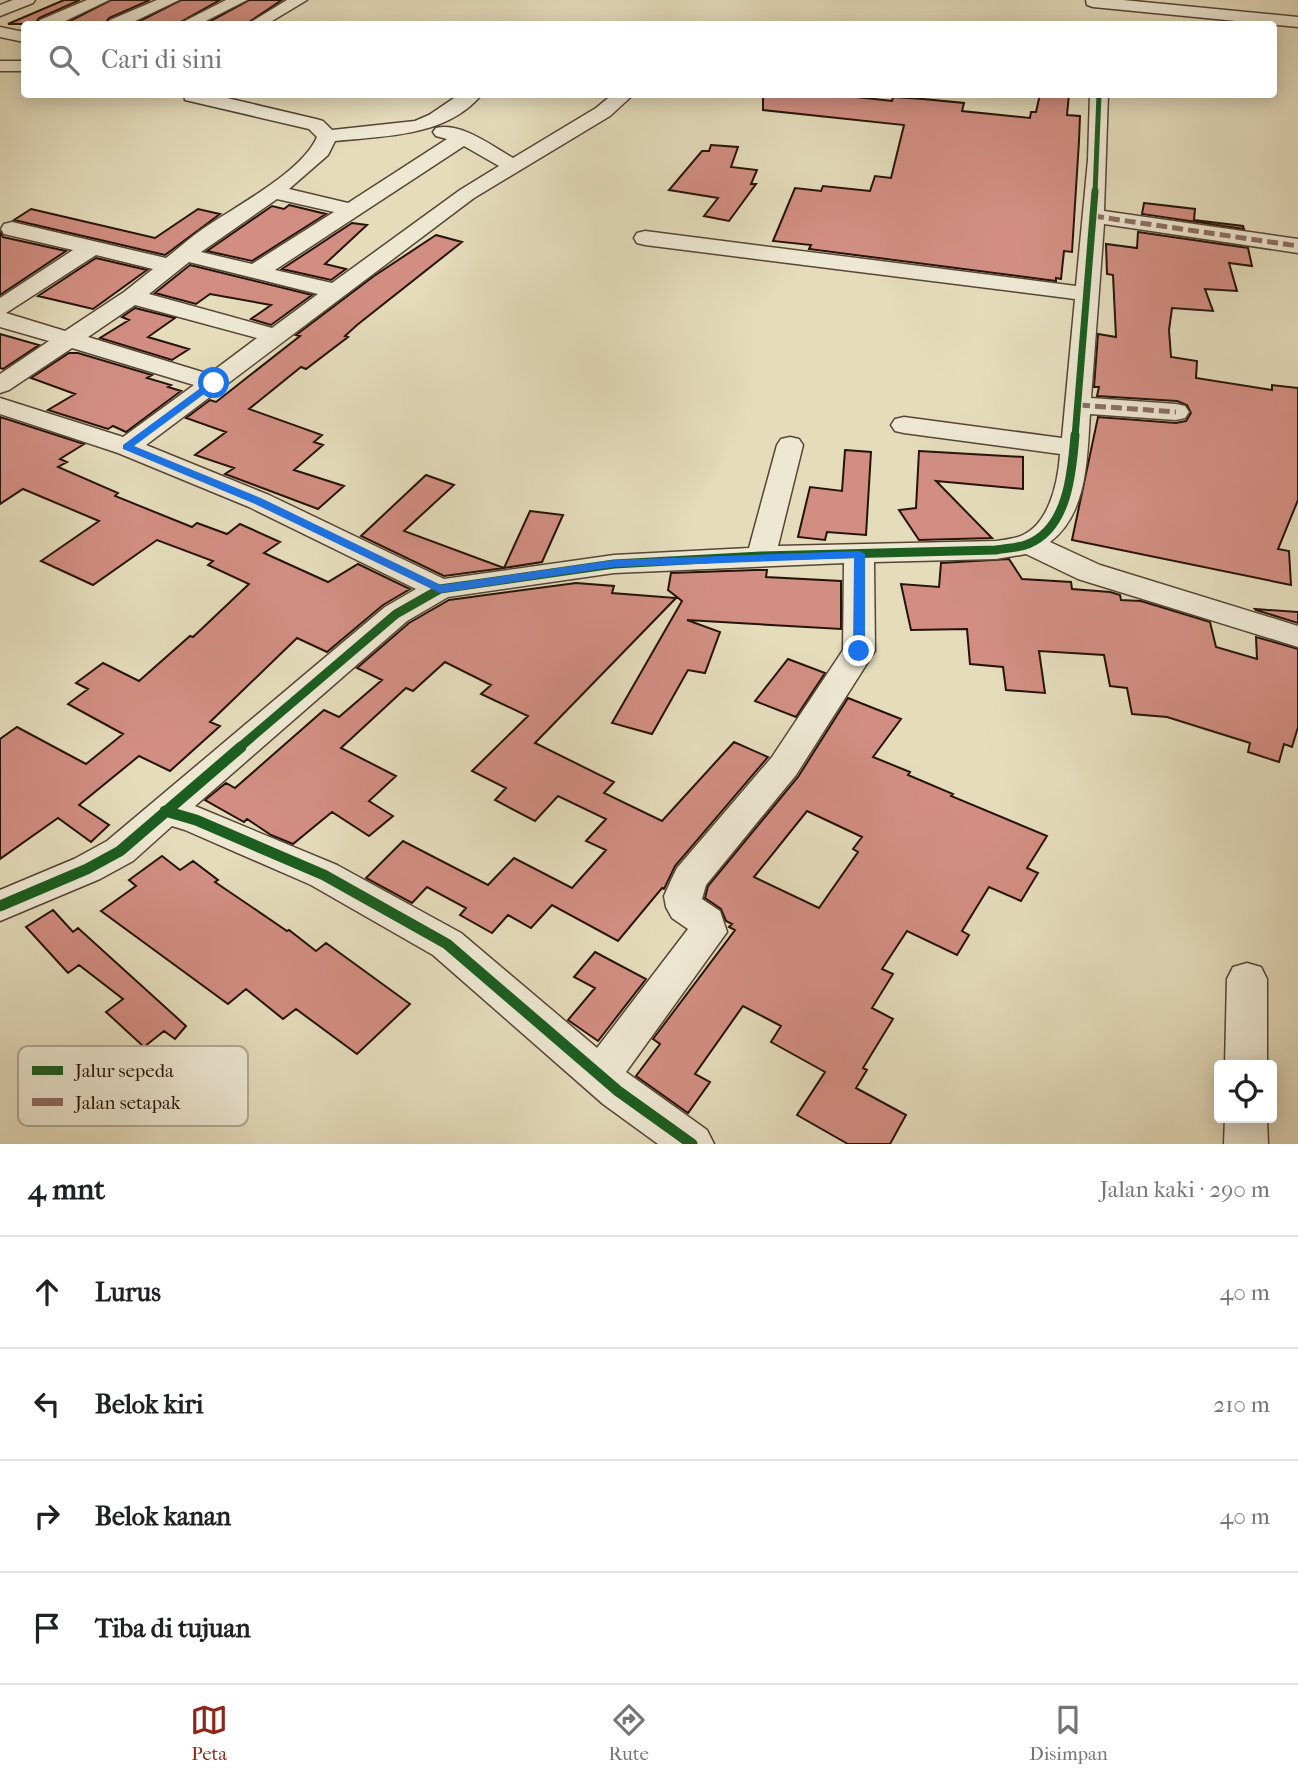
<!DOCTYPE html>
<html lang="id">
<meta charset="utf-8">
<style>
:root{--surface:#fff;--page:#f6f6f6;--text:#202124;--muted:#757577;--line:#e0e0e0;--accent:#8f2418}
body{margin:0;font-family:"IM FELL French Canon",serif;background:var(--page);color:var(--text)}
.controls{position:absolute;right:21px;bottom:21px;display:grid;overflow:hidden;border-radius:7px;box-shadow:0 4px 18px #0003}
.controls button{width:63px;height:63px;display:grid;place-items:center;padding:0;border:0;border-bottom:2px solid var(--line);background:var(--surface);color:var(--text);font:35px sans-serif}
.stop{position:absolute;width:21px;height:21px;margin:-16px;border:5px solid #1a73e8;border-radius:50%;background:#fff}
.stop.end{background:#1a73e8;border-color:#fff;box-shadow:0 2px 7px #0008}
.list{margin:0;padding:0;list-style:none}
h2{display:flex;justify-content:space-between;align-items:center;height:91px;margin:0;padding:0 28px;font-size:30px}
h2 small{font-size:23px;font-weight:400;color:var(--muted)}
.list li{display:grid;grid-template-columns:46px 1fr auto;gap:21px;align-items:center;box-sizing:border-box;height:112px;padding:0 28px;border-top:2px solid var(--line)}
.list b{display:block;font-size:26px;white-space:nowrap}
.list em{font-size:23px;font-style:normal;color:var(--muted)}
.icon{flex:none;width:38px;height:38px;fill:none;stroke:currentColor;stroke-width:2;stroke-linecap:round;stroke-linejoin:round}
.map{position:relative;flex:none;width:1298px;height:1144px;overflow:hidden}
.search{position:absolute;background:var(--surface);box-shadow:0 4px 18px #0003;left:21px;right:21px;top:21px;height:77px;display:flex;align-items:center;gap:18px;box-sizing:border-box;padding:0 24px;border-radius:7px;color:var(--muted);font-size:26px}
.sheet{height:539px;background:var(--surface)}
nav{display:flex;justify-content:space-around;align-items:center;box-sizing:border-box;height:98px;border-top:2px solid var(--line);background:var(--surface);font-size:19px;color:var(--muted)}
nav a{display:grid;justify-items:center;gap:4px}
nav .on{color:var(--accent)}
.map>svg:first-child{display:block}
.building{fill:#d28e83;stroke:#261308;stroke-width:2;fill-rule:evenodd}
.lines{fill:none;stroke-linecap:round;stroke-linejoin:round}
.minor-casing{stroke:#564535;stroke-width:3}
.minor{fill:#eee8d3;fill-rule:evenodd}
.quiet{stroke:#8d6e63;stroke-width:5;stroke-dasharray:11 5;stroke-linecap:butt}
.cycleway-far3-casing{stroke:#eee8d3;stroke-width:8}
.cycleway-far2-casing{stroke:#eee8d3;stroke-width:10}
.cycleway-far1-casing{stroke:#eee8d3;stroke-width:13}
.cycleway-casing{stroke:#eee8d3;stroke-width:16}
.cycleway-far3{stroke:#1b5e20;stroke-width:5}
.cycleway-far2{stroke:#1b5e20;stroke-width:7}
.cycleway-far1{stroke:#1b5e20;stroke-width:9}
.cycleway{stroke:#1b5e20;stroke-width:11}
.route{fill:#1a73e8}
.key{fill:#eee8d3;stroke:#b2a896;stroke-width:2}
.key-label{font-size:19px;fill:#261308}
</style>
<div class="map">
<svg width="1298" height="1144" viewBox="0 0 1298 1144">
<rect width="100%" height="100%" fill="#e5dcbc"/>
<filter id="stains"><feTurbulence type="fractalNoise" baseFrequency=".00286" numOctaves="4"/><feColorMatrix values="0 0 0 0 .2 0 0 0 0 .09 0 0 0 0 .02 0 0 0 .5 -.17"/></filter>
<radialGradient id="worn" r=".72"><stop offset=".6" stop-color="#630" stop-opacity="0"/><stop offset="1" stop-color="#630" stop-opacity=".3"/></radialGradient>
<!-- building -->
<path class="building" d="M64,0H80L39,18L35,24H8Z
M111,0H150L109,18L105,24H64Z
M181,0H220L177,24H134Z
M249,0H282L246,24H205Z
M763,94H828L892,101L893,97L923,99L964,103L962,111L1030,118L1031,112H1036L1040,94H1069L1067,115L1080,116L1079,141L1072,252L1064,251L1061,279L1056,278V281L809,249L811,245L773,241L795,188L821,191L823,186L870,191L875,176L891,178L904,125L763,110Z
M711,145L738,147L731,167L757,170L751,184H756L729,221L704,216L718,198L669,190L702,151H709Z
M1144,203L1195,209L1194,220L1243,226L1244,229L1142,214Z
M289,205L326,214L252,261L207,251L272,206L284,209Z
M31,209L155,238L198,209L220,214L165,255L14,220Z
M352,223L367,225L325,264L346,269L331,280L282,269Z
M0,232L3,237L66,251L0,295Z
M1138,232L1248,248L1252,266L1229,263L1237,291L1205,289L1213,311L1172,308L1169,330L1171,357L1197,361L1196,378L1272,390V385L1298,388V500L1278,549L1289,551L1291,585L1072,540L1098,417L1176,423L1186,421L1191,413L1187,405L1177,401L1097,396L1099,387H1094L1098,334L1116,337L1113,275L1107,274L1106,244L1137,248Z
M436,235L462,242L357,325L345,336L348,337L306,369L301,367L249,409L322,435L314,442L323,445L294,470L344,486L318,509L225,474L234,468L195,455L226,432L186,418L210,400L216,402L300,336L296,335L374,276Z
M96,258L147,270L93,309L38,296Z
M190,265L312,295L271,325L251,319L271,305L210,294L196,304L155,293Z
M135,308L175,318L148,337L189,349L172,360L100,338L129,320L122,317Z
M0,334L39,345L3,369L0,368Z
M69,353H78L152,375L147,378L171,385L168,387L181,391L126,432L113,426L108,429L48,410L75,394L31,378Z
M0,417L84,444L60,459L67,462L58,467L118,493L115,496L192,527L197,523L227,534L240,524L280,542L264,553L328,582L358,564L410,589L383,605L327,652L297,638L210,722L220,726L170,771L139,756L79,805L109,825L91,842L58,818L0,859V739L17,727L86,764L123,734L68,704L88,689L76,683L103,663L139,681L190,636L193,637L249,584L208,565L213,561L157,540L93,585L41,561L99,521L23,489L0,504Z
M845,450L871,452L866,535L827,532L825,540L798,537L810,487L842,491Z
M919,451L1023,457V489L936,481L992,538L919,540L899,510L916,508Z
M426,475L454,485L404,531L504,568L444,576L361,536Z
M530,511L563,515L542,562L504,568Z
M1009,559L1022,579L1071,582L1072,589L1110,592L1120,595L1121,600L1141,601L1210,622L1216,647L1257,659L1256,637L1298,649V727L1292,747L1284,744L1279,762L1248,752L1250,743L1167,717L1132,714L1127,688L1110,686L1104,655L1039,651L1045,693L1006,690L1003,667L970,664L967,629L911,630L901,584L939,587L941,563Z
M755,570H767L766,577L841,581V629L687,620L720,632L705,673L688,670L652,734L612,723L682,601L668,590L671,573Z
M576,583L614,586L612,593L676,598L535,743L614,782L604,793L662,821L734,742L768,757L675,866L664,889L662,888L618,941L552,905L531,928L508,915L492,933L460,915L466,908L427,887L412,903L366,878L403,841L488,885L514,858L572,888L606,850L586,841L606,819L558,796L535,821L495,800L506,788L472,771L528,716L481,694L491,685L445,662L413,691L406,688L341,748L396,776L369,801L393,816L369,836L332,812L293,844L271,835L247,819L244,822L205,800L226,783L235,788L324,710L339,717L382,680L357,668L409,623L449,600Z
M1255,609L1298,612V623L1256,610Z
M788,659L825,673L796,717L755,701Z
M848,698L901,719L873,757L910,772L908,775L953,794L951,796L1047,836L1027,868L1038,873L1021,901L989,887L962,931L969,935L957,955L907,931L882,969L893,974L872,1008L893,1019L863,1068L867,1070L856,1088L906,1115L890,1144H848L797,1115L825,1072L771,1042L781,1026L743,1006L695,1074L710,1082L688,1113L636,1076L660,1044L653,1039L735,930L729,927L732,924L726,921L721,909L705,898L708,886L798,777ZM807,811L862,837L853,849L858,852L819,908L754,877Z
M162,856L180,870L193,861L218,880L215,882L287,931L289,930L316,951L326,943L410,1004L357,1054L296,1009L283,1019L246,989L228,1004L101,911L136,886L129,880Z
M53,910L73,932L78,928L186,1026L175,1039L164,1031L144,1047L106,1012L123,999L79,965L68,973L26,927Z
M595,952L646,979L598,1041L568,1020L595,988L574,977Z"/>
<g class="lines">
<!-- minor casing -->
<g class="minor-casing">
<path id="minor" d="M13,0H35L33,3L0,16V5Z
M87,0H109L59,24H38L40,20Z
M157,0H179L129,24H108L110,20Z
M226,0H247L200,24H179Z
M287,0H307L267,24H248Z
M1086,0H1123L1298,17V27L1093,7L1087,5Z
M0,27L24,32V42L0,37Z
M0,61H24V71H0Z
M184,94H210L316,119L323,121L332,130L415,121L429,115L460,94H482C447,137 384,136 335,141L328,155L289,189L348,203L447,139L436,136L433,132L436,128C461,122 492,146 513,158L596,108L613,94H634L610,116L474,198L146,445L269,495L444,579L614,555L749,548L777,445L781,439L790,437L799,439L803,445L778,546L996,541C1003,540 1011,539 1018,537C1049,527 1058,483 1060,454L904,433L895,431L891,425L895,419L904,417L1062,438L1075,299L645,245L637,243L634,238L637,233L645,231L1076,286L1088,160L1090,94H1108L1104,211L1298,239V253L1104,224L1091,398L1176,404L1185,406L1189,412L1185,418L1176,420L1090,414C1087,458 1088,513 1050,542L1100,565L1298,626V647L1078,579L1026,554L996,559L874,562L875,651L796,775L706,885L702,899L720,911L727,932L626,1072L707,1130L714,1144H658L603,1104L433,955L311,885L185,830L172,826L133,861L100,879L0,921V890L74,859L107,841L385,607L416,589L249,507L118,453L0,414V398L123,437L194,385L72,348L9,390L0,393V374L49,341L0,327V298L73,250L4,234L1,229L4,224L12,222L166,258C179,248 191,237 204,228C236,206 302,172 317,137L309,129L185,100ZM464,146L499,166L460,190L332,283L275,270ZM277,199L334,212L252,264L201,252ZM96,255L153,269L124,292L65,331L6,313ZM189,262L318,294L272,328L149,294ZM135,305L257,338L209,374L88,337ZM844,563L843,650L772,757L677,868L672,878L664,896L666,907L672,918L688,929L597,1048L461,933L337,865L195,806L407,621L448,597L614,573Z
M1247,963L1261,967L1267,979V1065H1225L1227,979L1233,967Z
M1225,1118H1267L1268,1144H1224Z"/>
</g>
<!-- minor -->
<use href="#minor" class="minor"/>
<!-- quiet -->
<path class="quiet" d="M1093,216L1298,246
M1079,405L1176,412"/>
<!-- cycleway-far3 casing -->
<g class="cycleway-far3-casing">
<path id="cycleway-far3" d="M1095,193L1099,94"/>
</g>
<!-- cycleway-far2 casing -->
<g class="cycleway-far2-casing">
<path id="cycleway-far2" d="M1075,437L1095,191"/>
</g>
<!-- cycleway-far1 casing -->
<g class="cycleway-far1-casing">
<path id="cycleway-far1" d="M239,748L396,614L440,589L614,564L761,556L996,550C1006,548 1019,548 1028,544C1068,528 1072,472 1075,435"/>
</g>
<!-- cycleway casing -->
<g class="cycleway-casing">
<path id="cycleway" d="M165,811L196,820L324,875L447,944L618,1091L692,1144
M0,906L87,869L120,851L241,747"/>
</g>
<!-- cycleway-far3 -->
<use href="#cycleway-far3" class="cycleway-far3"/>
<!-- cycleway-far2 -->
<use href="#cycleway-far2" class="cycleway-far2"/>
<!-- cycleway-far1 -->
<use href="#cycleway-far1" class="cycleway-far1"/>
<!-- cycleway -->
<use href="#cycleway" class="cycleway"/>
</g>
<!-- route -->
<path class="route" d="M210,381L219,383L134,446L263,499L441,585L614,560L859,551L865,554V651L859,655L853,651L854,558L614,567L440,593L255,504L123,449V445Z"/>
<!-- legend -->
<rect x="18" y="1046" width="230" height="80" rx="10" class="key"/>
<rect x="32" y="1066" width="31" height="9" fill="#1b5e20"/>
<rect x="32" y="1098" width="31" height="8" fill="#8d6e63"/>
<g class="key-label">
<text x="75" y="1077">Jalur sepeda</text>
<text x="75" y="1109">Jalan setapak</text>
</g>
<rect width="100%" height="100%" filter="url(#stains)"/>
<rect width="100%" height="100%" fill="url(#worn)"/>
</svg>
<div class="controls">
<button><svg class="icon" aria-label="locate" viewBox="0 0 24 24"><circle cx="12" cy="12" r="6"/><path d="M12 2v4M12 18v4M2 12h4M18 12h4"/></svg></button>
</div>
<div class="stop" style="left:214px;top:383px"></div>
<div class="stop end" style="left:859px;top:651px"></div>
<div class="search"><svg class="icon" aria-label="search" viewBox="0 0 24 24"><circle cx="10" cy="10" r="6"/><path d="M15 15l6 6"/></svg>Cari di sini</div>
</div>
<section class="sheet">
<h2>4 mnt<small>Jalan kaki · 290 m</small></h2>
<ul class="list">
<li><svg class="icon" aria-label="ahead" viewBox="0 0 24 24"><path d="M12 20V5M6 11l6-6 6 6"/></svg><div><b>Lurus</b></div><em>40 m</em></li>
<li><svg class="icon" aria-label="left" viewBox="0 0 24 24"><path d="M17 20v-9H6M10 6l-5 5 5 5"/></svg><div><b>Belok kiri</b></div><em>210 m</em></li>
<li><svg class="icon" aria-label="right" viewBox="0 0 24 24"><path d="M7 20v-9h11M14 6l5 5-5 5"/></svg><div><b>Belok kanan</b></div><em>40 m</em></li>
<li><svg class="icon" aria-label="arrive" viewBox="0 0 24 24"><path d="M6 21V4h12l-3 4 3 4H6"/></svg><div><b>Tiba di tujuan</b></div></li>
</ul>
</section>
<nav>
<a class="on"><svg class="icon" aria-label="map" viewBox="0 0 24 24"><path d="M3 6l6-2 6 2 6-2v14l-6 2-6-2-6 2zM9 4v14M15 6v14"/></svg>Peta</a>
<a><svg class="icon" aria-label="directions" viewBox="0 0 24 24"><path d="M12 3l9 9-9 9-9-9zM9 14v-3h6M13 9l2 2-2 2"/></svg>Rute</a>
<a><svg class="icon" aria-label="saved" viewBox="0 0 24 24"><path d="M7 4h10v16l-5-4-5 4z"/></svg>Disimpan</a>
</nav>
